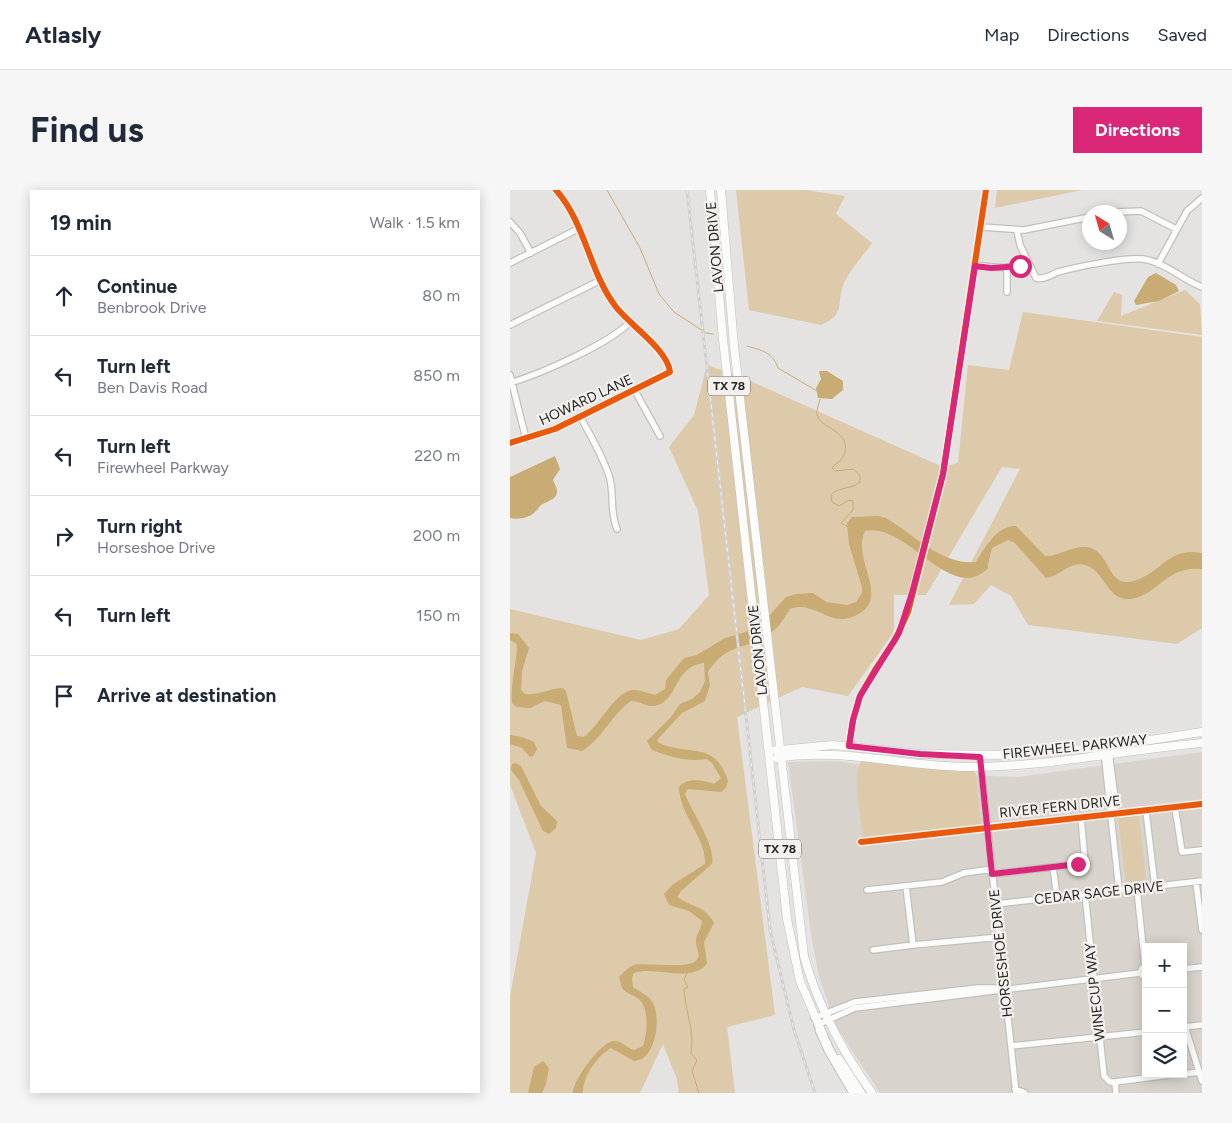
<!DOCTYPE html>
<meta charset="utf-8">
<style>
:root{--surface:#fff;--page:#f6f6f7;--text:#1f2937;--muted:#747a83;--line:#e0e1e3;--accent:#db2777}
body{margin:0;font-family:Figtree,sans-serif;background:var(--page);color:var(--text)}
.controls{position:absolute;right:15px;bottom:15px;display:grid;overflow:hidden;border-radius:0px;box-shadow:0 2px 12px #0003}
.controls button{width:45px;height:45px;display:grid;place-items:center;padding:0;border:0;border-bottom:1px solid var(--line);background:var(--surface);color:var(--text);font:25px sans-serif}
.compass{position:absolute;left:572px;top:15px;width:45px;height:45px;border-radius:50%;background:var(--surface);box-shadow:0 2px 12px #0003;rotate:323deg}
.stop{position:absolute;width:15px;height:15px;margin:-11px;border:4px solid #db2777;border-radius:50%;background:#fff}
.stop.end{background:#db2777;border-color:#fff;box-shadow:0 1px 5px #0008}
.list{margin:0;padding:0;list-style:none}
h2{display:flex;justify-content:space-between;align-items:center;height:65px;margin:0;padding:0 20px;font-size:21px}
h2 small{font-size:16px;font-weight:400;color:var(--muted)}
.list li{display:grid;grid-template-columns:32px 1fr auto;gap:15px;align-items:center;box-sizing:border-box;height:80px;padding:0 20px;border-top:1px solid var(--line)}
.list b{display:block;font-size:19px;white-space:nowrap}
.list p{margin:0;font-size:16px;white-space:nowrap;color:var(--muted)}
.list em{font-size:16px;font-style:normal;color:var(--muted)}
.icon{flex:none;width:28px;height:28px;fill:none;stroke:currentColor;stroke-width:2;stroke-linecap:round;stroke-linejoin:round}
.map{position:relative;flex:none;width:692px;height:903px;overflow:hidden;border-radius:0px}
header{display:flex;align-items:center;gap:30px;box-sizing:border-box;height:70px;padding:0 25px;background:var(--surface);border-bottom:1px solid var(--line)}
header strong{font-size:24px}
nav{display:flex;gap:28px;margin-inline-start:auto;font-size:18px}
.intro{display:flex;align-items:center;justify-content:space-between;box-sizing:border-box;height:120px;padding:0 30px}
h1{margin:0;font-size:35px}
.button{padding:12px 22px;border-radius:0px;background:var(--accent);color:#fff;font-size:18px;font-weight:700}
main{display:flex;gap:30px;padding:0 30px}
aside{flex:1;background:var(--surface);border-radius:0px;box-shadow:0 2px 12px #0003}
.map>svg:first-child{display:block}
.built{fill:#d8d4cd;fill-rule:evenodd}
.green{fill:#ddcaaa}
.water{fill:#c9ab74}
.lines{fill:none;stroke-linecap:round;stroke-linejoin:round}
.stream{stroke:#c9ab74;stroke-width:1}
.minor-casing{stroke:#c0c0be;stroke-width:8}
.major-casing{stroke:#c0c0be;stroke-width:9}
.highway-casing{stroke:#c0c0be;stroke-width:11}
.minor{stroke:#fbfbfa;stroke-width:5.5}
.major{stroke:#fbfbfa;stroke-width:8}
.highway{stroke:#fbfbfa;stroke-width:9}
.rail-casing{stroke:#d0d0cf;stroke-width:3}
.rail{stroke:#f3f0ed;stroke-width:1;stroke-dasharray:4;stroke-linecap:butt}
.cycleway-casing{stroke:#f3f0ed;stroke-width:9}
.cycleway{stroke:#e8590c;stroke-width:6}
.route{stroke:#db2777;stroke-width:6}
.labels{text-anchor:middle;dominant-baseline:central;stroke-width:4.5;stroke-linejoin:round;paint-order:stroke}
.shield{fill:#f3f0ed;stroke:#646260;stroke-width:1}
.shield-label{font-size:12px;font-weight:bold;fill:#262524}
.street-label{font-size:14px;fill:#262524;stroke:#f3f0ed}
</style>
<header>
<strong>Atlasly</strong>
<nav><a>Map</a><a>Directions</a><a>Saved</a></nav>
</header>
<div class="intro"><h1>Find us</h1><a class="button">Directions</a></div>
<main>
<aside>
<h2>19 min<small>Walk · 1.5 km</small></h2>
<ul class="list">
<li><svg class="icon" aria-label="ahead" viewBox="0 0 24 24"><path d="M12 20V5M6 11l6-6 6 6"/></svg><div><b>Continue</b><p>Benbrook Drive</p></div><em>80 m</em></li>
<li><svg class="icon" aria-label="left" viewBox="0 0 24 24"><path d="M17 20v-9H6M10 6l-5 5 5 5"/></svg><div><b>Turn left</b><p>Ben Davis Road</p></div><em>850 m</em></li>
<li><svg class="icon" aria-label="left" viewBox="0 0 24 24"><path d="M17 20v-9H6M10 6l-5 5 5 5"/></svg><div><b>Turn left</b><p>Firewheel Parkway</p></div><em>220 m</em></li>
<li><svg class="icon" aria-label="right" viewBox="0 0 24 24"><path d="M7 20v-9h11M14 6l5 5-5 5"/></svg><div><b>Turn right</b><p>Horseshoe Drive</p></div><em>200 m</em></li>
<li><svg class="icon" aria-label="left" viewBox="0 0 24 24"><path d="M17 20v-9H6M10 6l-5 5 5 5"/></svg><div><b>Turn left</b></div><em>150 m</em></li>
<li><svg class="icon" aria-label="arrive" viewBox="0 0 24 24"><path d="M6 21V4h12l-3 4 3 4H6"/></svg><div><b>Arrive at destination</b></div></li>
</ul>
</aside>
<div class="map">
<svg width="692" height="903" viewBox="0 0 692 903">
<rect width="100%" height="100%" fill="#e4e3e1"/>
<!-- built -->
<path class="built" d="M692,562V903H370L325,835L309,786L302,751L278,572L327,571L406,583L508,587ZM636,757H673V884H636Z"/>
<!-- green -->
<path class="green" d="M226,0H296L335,6L326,24L362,53C354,65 337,83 333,96C326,116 336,124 311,135L239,120Z
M487,0H572L485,18Z
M675,100L690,114L692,145L587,131L604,102L612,105L611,126Z
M513,122L692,147V438L667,454L518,435L501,406L481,395L464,414L439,415L510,279L492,277L416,405H384V442L338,506L292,497L227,527L265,825L217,837L225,903H169L167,889L153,854L130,903H0V807L26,663L0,595V419L131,450L169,439L199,405L188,321L159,257L184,225L197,175L236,189L433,277L448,273L458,175L499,180Z
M352,571L464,581L466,584L471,633L467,637L355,648L353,645C351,630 341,581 352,571Z
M629,626L636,690L616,692L608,628Z"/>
<!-- water -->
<path class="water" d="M646,83L666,95L669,101L649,111L626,115L624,111L638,87Z
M309,181H317L333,191V200L322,209L308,208L306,198L311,189Z
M45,266L50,279L43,290C52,307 45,308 31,315C29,317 28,319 26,321C20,328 8,330 0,328V287Z
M368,326L376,328C403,344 433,376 466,372C475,358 487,335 506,336L535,366C550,367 568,351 583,359C601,367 598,398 624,391C652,383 657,357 692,363V379C655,375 647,407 619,409C596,410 595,380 575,375C559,371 550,387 536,388L505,353L498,350L482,358L478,374V378C441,416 397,331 355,341C340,371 387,413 339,428C318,434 302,410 280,419C275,426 270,436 263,441C239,462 218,450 198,482L200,495L195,511L172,523L147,550L149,553C181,567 205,550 218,591L216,598L211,602L178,599L175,604C182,622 206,656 202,674L171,701L167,707C181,717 196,716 204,733L194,752L197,774C179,794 147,775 124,783L122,788L123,797C129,801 137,805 142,811C151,826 147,859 132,869L124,871L101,858C88,865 72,887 73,903H63C63,890 90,853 103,851C112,850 116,858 124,860L133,856C137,843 140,820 129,809C124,805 116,804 112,798L109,787C114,782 118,777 124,775C138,772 183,781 188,768C190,763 186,757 186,753C185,744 192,739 192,731L179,721L159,715L154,704L162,695L195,674C197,649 169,624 169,597C177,587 193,590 204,594L211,588L202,573L197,569C177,572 161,567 142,560L137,551L161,527L170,514L182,509L190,502L195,491L194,473C163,476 169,512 144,516C136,517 129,511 121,511C101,525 93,548 72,561L57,558L51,515L35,511L20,518L6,517L2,513C0,493 7,474 7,454L0,450V443L8,444L19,458L12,481L11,500L15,504C29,506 39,498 53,498L56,501L67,546L74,547C88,536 103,507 118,501C126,498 137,503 145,505L155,499L156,490L174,468L187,465L215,448L236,442L259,426L276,407L286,404L303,403L316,412L337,415L346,412L352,403V397L339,354L337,333L342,327Z
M0,545L12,547L24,552L27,559L23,566L20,567L12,558L0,554Z
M6,573L11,576L31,616L47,631L46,638L39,644L33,641L9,590L1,580L2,574Z
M33,871L39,878L36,894L32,903H18L24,877Z"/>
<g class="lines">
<!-- stream -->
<path class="stream" d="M97,0L130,58L149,104L164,122L196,143L203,144
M237,156C251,160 263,162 268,178L307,201
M310,209C309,214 306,220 307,225C310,239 345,241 333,267C331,271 325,274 322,278L325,281L344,279L350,286V292C341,300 329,296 321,305L322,312L329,316L339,310L343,311V320L331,333L338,337
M178,782L174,789L178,797L174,799C175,822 185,840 181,863L187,870L182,881L189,903"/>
<!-- minor casing -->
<g class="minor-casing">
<path id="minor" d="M605,22L631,21L666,39
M0,32L10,43L21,63
M471,37L514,40L580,27
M507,41L510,55L526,88C534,90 541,85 548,82C566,77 615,67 633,69C654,72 672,89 692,97
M0,73L70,38
M648,74L677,21L692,8
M465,75C483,78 501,79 519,74
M497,77V102
M0,135L91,90
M0,185L16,249
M0,193C30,184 99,154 120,132
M125,201L150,246
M71,228C81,247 94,268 100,289C104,306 100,323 107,339
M0,253L45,239L160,182C158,160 119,134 106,117C79,82 76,34 46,0
M339,556L343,530L350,506L365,480L385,450L398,422L433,284L476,0
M594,561L609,700
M599,562L606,616L600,625
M470,567L506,903
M665,617L672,662L692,660
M636,621L645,697
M351,652L692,614
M543,677L547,707
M482,684L575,673L571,627
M686,692L692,740
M627,699L635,777
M357,700L432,692L454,683L482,679
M575,704L594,886L600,892H605
M486,714L692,691
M403,755L490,747
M363,760L403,755L396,696
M636,777L632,778L630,783L636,789
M673,779L692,777
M304,828L345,812L468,798H490
M307,835L345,818L630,783
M673,837L692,835
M675,837L692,891
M501,856L636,842
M673,884L689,882
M505,899L515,903
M606,903L605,892L667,884"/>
</g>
<!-- major casing -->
<g class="major-casing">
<path id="major" d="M200,0L213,149L277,729L290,791L313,845
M211,0L224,156L294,766C308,816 332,861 362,903
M259,561L323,555L410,564L504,565L595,557L692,542
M267,568C331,557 394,577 459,577C538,577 614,560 692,553
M329,869L351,903"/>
</g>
<!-- highway casing -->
<g class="highway-casing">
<path id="highway" d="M310,840L319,860L344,903"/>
</g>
<!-- minor -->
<use href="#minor" class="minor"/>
<!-- major -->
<use href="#major" class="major"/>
<!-- highway -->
<use href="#highway" class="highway"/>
<!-- rail casing -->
<g class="rail-casing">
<path id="rail" d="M177,0L260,740L284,840L305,903"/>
</g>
<!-- rail -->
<use href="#rail" class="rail"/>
<!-- cycleway casing -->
<g class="cycleway-casing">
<path id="cycleway" d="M0,253L45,239L160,182C158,160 119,134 106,117C79,82 76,34 46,0
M339,556L343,530L350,506L365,480L385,450L398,422L433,284L476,0
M351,652L692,614"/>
</g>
<!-- cycleway -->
<use href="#cycleway" class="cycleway"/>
</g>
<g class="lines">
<!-- route -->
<path class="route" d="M510,76L481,78L465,76L433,284L402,403L389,443L350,506L343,530L339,556L410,564L470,567L482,684L568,674"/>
</g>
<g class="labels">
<!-- shield labels -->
<g class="shield">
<rect x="198" y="186.5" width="42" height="19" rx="4"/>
<rect x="249" y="649.5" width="42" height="19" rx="4"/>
</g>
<g class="shield-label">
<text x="219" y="196">TX 78</text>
<text x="270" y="659">TX 78</text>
</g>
<!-- street labels -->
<g class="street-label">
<text transform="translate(205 57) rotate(-95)">LAVON DRIVE</text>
<text transform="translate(76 210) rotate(-25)">HOWARD LANE</text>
<text transform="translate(248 460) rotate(-96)">LAVON DRIVE</text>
<text transform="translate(565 557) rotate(-6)">FIREWHEEL PARKWAY</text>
<text transform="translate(550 617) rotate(-6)">RIVER FERN DRIVE</text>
<text transform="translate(589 703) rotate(-6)">CEDAR SAGE DRIVE</text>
<text transform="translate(491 763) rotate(-96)">HORSESHOE DRIVE</text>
<text transform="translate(585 802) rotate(-96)">WINECUP WAY</text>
</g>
</g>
</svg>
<div class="controls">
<button>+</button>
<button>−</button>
<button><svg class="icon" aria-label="layers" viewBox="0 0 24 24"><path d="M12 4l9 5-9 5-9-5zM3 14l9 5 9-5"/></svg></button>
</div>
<svg class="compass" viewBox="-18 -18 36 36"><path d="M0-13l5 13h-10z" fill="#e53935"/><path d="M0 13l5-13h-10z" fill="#747a83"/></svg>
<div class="stop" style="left:510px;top:76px"></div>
<div class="stop end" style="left:568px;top:674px"></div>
</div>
</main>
